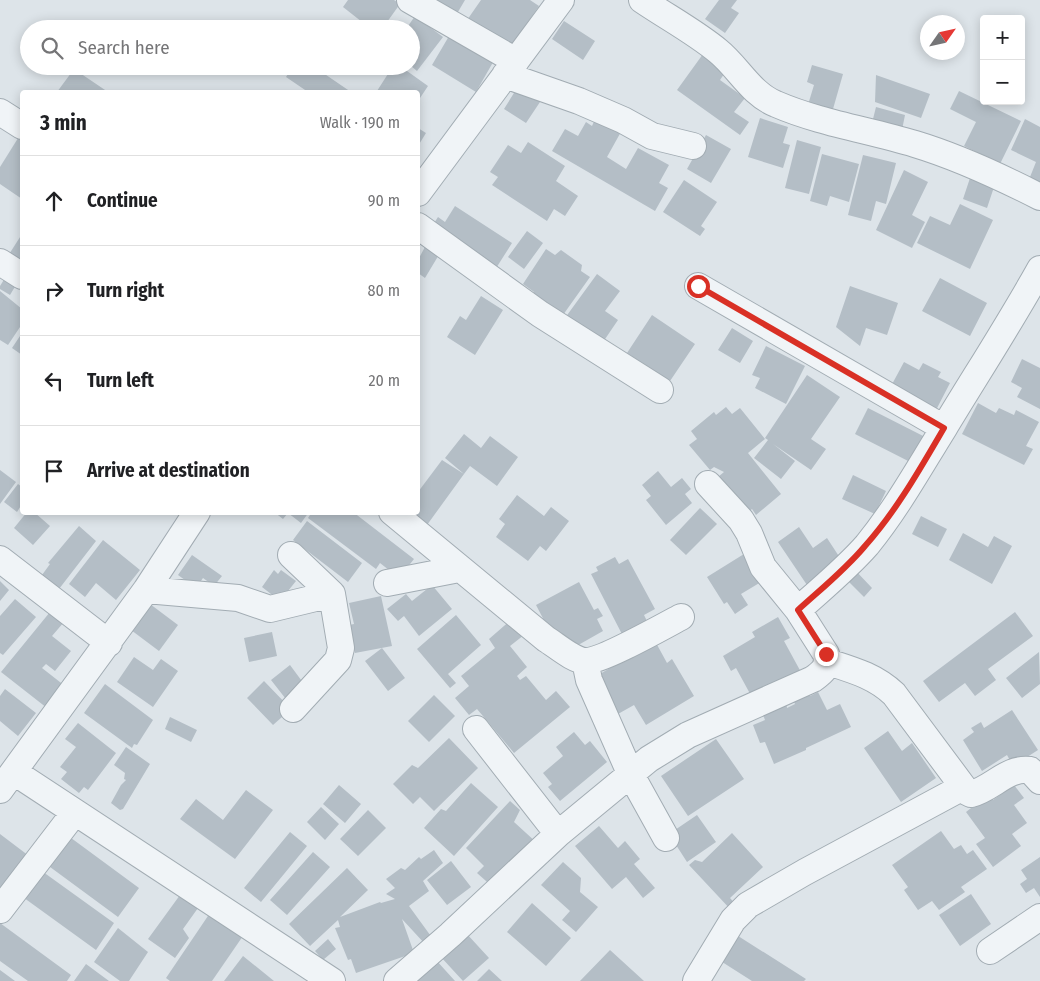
<!DOCTYPE html>
<meta charset="utf-8">
<style>
:root{--surface:#fff;--page:#f6f6f6;--text:#202124;--muted:#757577;--line:#e0e0e0}
body{margin:0;font-family:"Fira Sans Condensed",sans-serif;background:var(--page);color:var(--text)}
.controls{position:absolute;right:15px;top:15px;display:grid;overflow:hidden;border-radius:5px;box-shadow:0 2px 12px #0003}
.controls button{width:45px;height:45px;display:grid;place-items:center;padding:0;border:0;border-bottom:1px solid var(--line);background:var(--surface);color:var(--text);font:25px sans-serif}
.compass{position:absolute;left:920px;top:15px;width:45px;height:45px;border-radius:50%;background:var(--surface);box-shadow:0 2px 12px #0003;rotate:56deg}
.stop{position:absolute;width:15px;height:15px;margin:-11px;border:4px solid #d93025;border-radius:50%;background:#fff}
.stop.end{background:#d93025;border-color:#fff;box-shadow:0 1px 5px #0008}
.list{margin:0;padding:0;list-style:none}
h2{display:flex;justify-content:space-between;align-items:center;height:65px;margin:0;padding:0 20px;font-size:21px}
h2 small{font-size:16px;font-weight:400;color:var(--muted)}
.list li{display:grid;grid-template-columns:32px 1fr auto;gap:15px;align-items:center;box-sizing:border-box;height:90px;padding:0 20px;border-top:1px solid var(--line)}
.list b{display:block;font-size:19px;white-space:nowrap}
.list em{font-size:16px;font-style:normal;color:var(--muted)}
.icon{flex:none;width:28px;height:28px;fill:none;stroke:currentColor;stroke-width:2;stroke-linecap:round;stroke-linejoin:round}
.map{position:relative;flex:none;width:1040px;height:981px;overflow:hidden}
.search{position:absolute;background:var(--surface);box-shadow:0 2px 12px #0003;left:20px;top:20px;width:400px;height:55px;display:flex;align-items:center;gap:12px;box-sizing:border-box;padding:0 18px;border-radius:28px;color:var(--muted);font-size:19px}
.panel{position:absolute;background:var(--surface);box-shadow:0 2px 12px #0003;left:20px;top:90px;width:400px;height:425px;border-radius:5px}
.map>svg:first-child{display:block}
.building{fill:#b4bec6}
.lines{fill:none;stroke-linecap:round;stroke-linejoin:round}
.minor-casing{stroke:#a2acb3;stroke-width:28}
.minor{stroke:#f0f4f7;stroke-width:26}
.route{stroke:#d93025;stroke-width:6}
</style>
<div class="map">
<svg width="1040" height="981" viewBox="0 0 1040 981">
<rect width="100%" height="100%" fill="#dde4e9"/>
<!-- building -->
<path class="building" d="M348,0H394L400,4L382,29H371L343,7Z
M427,0H465L455,17Z
M481,0H530L539,6L507,52L465,23Z
M719,0H737L731,8L739,13L725,33L705,19Z
M415,16L443,37L417,71L411,66V29H406Z
M564,21L595,41L583,60L552,39Z
M452,31L496,57L476,92L432,65Z
M703,54L726,71L720,80L745,98L734,112L749,122L740,135L677,90Z
M812,65L843,74L831,116L807,108L814,85L807,82Z
M293,66H313L351,92H308L286,77Z
M393,66H400L428,86L418,101V92H379L377,91Z
M74,69L108,92H57Z
M876,75L930,94L921,118L875,102Z
M519,85L542,99L526,123L504,109Z
M959,91L1021,121L1000,164L964,146L976,122L950,109Z
M876,107L905,115L902,130L872,123Z
M597,115L622,130L607,157L626,169L638,148L669,165L659,183L668,188L655,211L552,151L565,129L578,136L586,122L592,126Z
M760,118L788,127L783,143L790,145L783,168L748,157Z
M1025,119L1040,127V182L1030,177L1036,162L1011,150Z
M418,128L426,133L418,146Z
M20,135L22,136V199L0,184V167Z
M706,135L731,149L711,183L687,169Z
M797,140L821,147L809,194L785,188Z
M528,142L565,166L556,181L578,196L565,216L554,209L547,221L492,185L498,177L490,172L508,145L521,153Z
M822,154L859,164L849,202L830,196L827,206L810,201Z
M863,155L896,163L886,204L876,201L871,221L848,215Z
M904,170L928,182L912,215L925,222L912,248L876,230Z
M971,175L995,184L987,208L963,199Z
M684,180L717,202L701,226L705,229L700,236L663,212Z
M960,204L993,220L970,269L917,243L930,216L950,225Z
M455,206L512,243L493,273L429,231L438,217L445,222Z
M527,231L543,243L524,269L508,257Z
M22,234V271L6,259Z
M426,245L440,253L425,278L418,273V260Z
M546,249L555,255L561,250L582,265L581,271L590,277L563,315L528,300L534,292L523,284Z
M597,274L620,291L605,311L618,320L601,345L565,318Z
M5,278L16,285L10,295L0,289V286Z
M940,278L987,303L970,336L922,311Z
M850,286L898,303L887,335L866,328L860,346L836,327Z
M0,291L22,309V324L8,345L0,340Z
M481,296L503,310L475,355L447,337L460,316L466,320Z
M652,315L695,344L670,381L627,353Z
M732,328L753,341L740,363L718,350Z
M22,333V355L12,348Z
M766,346L805,366L786,404L755,388L760,378L752,375Z
M1022,359L1040,368V409L1017,397L1022,388L1011,382Z
M904,362L919,370L923,363L941,372L938,377L950,383L935,412L890,388Z
M807,375L840,397L811,439L826,449L811,470L773,444L795,461L781,479L754,458L768,440L765,438Z
M978,403L996,413L999,408L1014,415L1016,410L1039,422L1026,446L1033,449L1024,465L962,434Z
M726,407L732,414L740,408L765,439L748,453L781,494L756,515L752,509L747,513L718,477L724,472L714,467L710,470L689,445L697,439L691,431L714,412L716,415Z
M868,408L931,440L918,466L855,434Z
M464,434L481,448L490,436L518,457L497,486L470,466L464,474L445,458Z
M442,460L464,474L427,525L410,512H418V492Z
M0,470L16,482L0,504Z
M658,471L671,487L682,478L691,489L685,494L692,503L666,525L646,500L651,496L642,485Z
M853,475L886,491L875,514L842,499Z
M18,484L22,487V504L17,512L4,502Z
M517,495L544,516L551,507L569,521L546,551L540,546L528,561L496,537L505,524L499,519Z
M700,508L717,524L686,555L670,540Z
M27,512H34L50,526L33,545L14,528Z
M274,512H309L301,523L288,513L283,519Z
M312,512H353L414,559L399,578L380,563L376,569L308,518Z
M921,516L947,529L938,547L912,534Z
M307,521L362,563L348,582L293,540Z
M79,526L96,541L59,589L42,575L50,564L48,563Z
M799,527L813,548L827,538L844,564L809,588L778,542Z
M963,533L988,547L994,536L1012,546L992,584L949,560Z
M103,540L140,570L116,600L96,583L85,597L69,584Z
M744,554L761,582L741,594L748,605L735,614L727,602L724,604L707,577Z
M192,555L222,576L214,586L203,578L196,588L178,575Z
M615,557L619,564L628,559L655,609L644,615L650,627L625,640L591,574L598,571L596,567Z
M274,570L278,574L281,570L296,581L280,601L262,587Z
M855,570L872,588L864,597L846,579Z
M0,581L9,590L0,601Z
M579,582L594,610L598,608L603,616L597,619L603,631L573,648L547,626L536,605Z
M432,585L452,609L419,636L404,616L398,621L387,609L406,594L412,601Z
M381,596L392,646L355,653L349,625L354,624L349,603Z
M15,599L36,617L3,655L0,653V616Z
M150,604L178,625L159,651L131,630Z
M50,612L64,622L52,636L71,651L55,671L46,664L42,668L65,686L47,708L1,672Z
M1015,612L1033,636L988,669L996,680L975,696L965,683L939,702L923,681Z
M456,615L481,645L448,674L456,683L450,688L417,649Z
M778,617L790,638L784,641L802,674L754,701L736,668L731,671L723,656L755,637L752,632Z
M511,620L524,635L510,646L527,667L517,676L520,680L526,676L546,700L556,691L570,707L514,753L477,709L469,715L455,698L469,686L461,676L495,648L489,639Z
M272,632L277,656L249,662L244,638Z
M655,641L667,663L672,659L694,696L646,725L634,705L618,714L595,677Z
M382,648L405,678L388,691L365,661Z
M1039,652L1040,684L1022,698L1006,678Z
M134,657L153,670L161,659L178,671L153,707L117,682Z
M290,665L307,688L289,703L271,680Z
M264,681L291,709L273,725L247,698Z
M105,684L153,720L137,745L134,744L132,748L84,713Z
M5,689L36,713L18,736L0,721V696Z
M808,692L810,696L818,692L827,710L840,704L851,727L806,748V750L774,764L765,742L760,743L753,725L765,720L762,712L786,702L787,708L795,704L793,700Z
M434,695L455,716L429,742L408,721Z
M1012,710L1038,750L1013,766L1007,755L982,771L963,740L974,732L971,728L981,722L984,728Z
M170,717L197,730L191,742L165,729Z
M78,723L116,753L88,790L84,787L79,793L61,779L67,772L60,767L76,747L65,739Z
M888,731L902,751L912,743L936,778L901,802L864,748Z
M574,732L585,745L590,741L607,762L560,801L548,787L552,784L543,773L563,756L556,747Z
M449,738L478,768L434,811L420,797L413,804L393,784L412,765L418,768Z
M716,739L744,779L688,816L661,776Z
M126,747L150,764L123,809L120,810L111,803L121,785L126,780L124,779L125,773L114,765Z
M471,783L498,807L454,856L424,828L441,809L446,811Z
M339,785L361,804L345,823L323,804Z
M1014,785L1024,798L1014,805L1027,823L1012,834L1021,846L993,867L976,844L985,838L966,812L989,794L993,800Z
M246,790L273,810L235,859L180,819L196,799L223,820Z
M510,801L520,810L514,822L537,843L495,889L477,873L484,866L466,848Z
M321,807L339,824L325,840L307,822Z
M368,810L386,828L358,856L340,839Z
M697,815L716,842L687,862L669,834Z
M599,826L618,848L625,841L640,859L634,864L655,888L643,898L626,877L612,889L575,846Z
M941,831L954,849L961,845L967,854L973,850L987,869L961,887L965,892L939,910L932,901L918,910L904,890L908,887L892,865Z
M290,832L307,846L261,902L244,888Z
M732,833L763,867L730,898L737,906L732,911L689,865L695,860L702,862Z
M0,834L33,859L0,904Z
M67,835L139,888L118,917L46,864Z
M434,850L443,863L423,881L429,891L409,906L433,939L425,944L402,919L414,953L356,973L351,959L348,960L335,928L340,927L338,920L310,946L289,924L347,868L368,890L340,917L380,902L381,903L395,899L386,894L395,888L386,879L401,868L405,870L419,857L421,859Z
M313,852L330,867L287,915L270,900Z
M1040,857V897L1034,888L1026,893L1020,884L1027,879L1021,870Z
M451,861L471,887L447,905L427,880Z
M563,862L581,878L580,892L598,907L576,932L562,920L570,911L541,885Z
M39,869L114,923L96,950L20,895Z
M971,894L991,924L960,946L939,915Z
M180,895L198,908L183,929L189,938L175,958L148,939Z
M532,903L571,938L546,966L507,932Z
M212,910L245,933L212,981H170L166,978Z
M0,923L71,975L67,981H28L0,961Z
M118,928L148,952L129,981H120L94,962Z
M466,933L489,958L463,981L440,956Z
M735,934L806,979L804,981H752L719,960Z
M328,939L336,949L323,960L315,951Z
M610,950L644,981H580Z
M243,956L274,981H224Z
M436,960L455,981H411Z
M86,964L109,981H74Z
M489,969L502,981H477Z
M0,970L15,981H0Z"/>
<g class="lines">
<!-- minor casing -->
<g class="minor-casing">
<path id="minor" d="M410,0L516,61
M642,0C667,17 695,32 718,51C738,67 751,94 776,104C820,123 869,130 915,144C958,157 999,176 1040,197
M505,75L579,101L623,120L652,136L693,146
M0,112L22,126
M418,193L561,0
M418,226L540,314L660,390
M0,262L22,276
M698,286L944,428
M708,484L741,520L749,533L763,567L798,610
M392,512L546,639C556,645 574,661 586,661C602,661 664,626 681,617
M291,555L332,594L341,648L338,660L293,709
M0,559L109,643
M387,583L459,569
M146,590L238,598L270,609L332,594
M585,661L589,680L630,773L666,838
M828,662C853,670 875,676 894,694L967,792L971,794C992,789 1007,767 1030,770L1040,781
M476,729L558,834
M14,772L332,981
M0,790L146,590L197,512
M0,910L75,812
M990,951L1040,917
M397,981L450,935L558,834L649,759L688,735L813,679C823,672 829,667 826,654L798,610C821,589 846,569 867,545C897,508 919,468 944,428C976,375 1010,323 1040,269
M696,981L733,920L748,905L805,872L963,787"/>
</g>
<!-- minor -->
<use href="#minor" class="minor"/>
</g>
<g class="lines">
<!-- route -->
<path class="route" d="M698,286L944,428C920,469 897,510 865,546C845,570 821,589 798,610L826,654"/>
</g>
</svg>
<div class="controls">
<button>+</button>
<button>−</button>
</div>
<svg class="compass" viewBox="-18 -18 36 36"><path d="M0-13l5 13h-10z" fill="#e53935"/><path d="M0 13l5-13h-10z" fill="#757577"/></svg>
<div class="stop" style="left:698px;top:286px"></div>
<div class="stop end" style="left:826px;top:654px"></div>
<div class="search"><svg class="icon" aria-label="search" viewBox="0 0 24 24"><circle cx="10" cy="10" r="6"/><path d="M15 15l6 6"/></svg>Search here</div>
<section class="panel">
<h2>3 min<small>Walk · 190 m</small></h2>
<ul class="list">
<li><svg class="icon" aria-label="ahead" viewBox="0 0 24 24"><path d="M12 20V5M6 11l6-6 6 6"/></svg><div><b>Continue</b></div><em>90 m</em></li>
<li><svg class="icon" aria-label="right" viewBox="0 0 24 24"><path d="M7 20v-9h11M14 6l5 5-5 5"/></svg><div><b>Turn right</b></div><em>80 m</em></li>
<li><svg class="icon" aria-label="left" viewBox="0 0 24 24"><path d="M17 20v-9H6M10 6l-5 5 5 5"/></svg><div><b>Turn left</b></div><em>20 m</em></li>
<li><svg class="icon" aria-label="arrive" viewBox="0 0 24 24"><path d="M6 21V4h12l-3 4 3 4H6"/></svg><div><b>Arrive at destination</b></div></li>
</ul>
</section>
</div>
